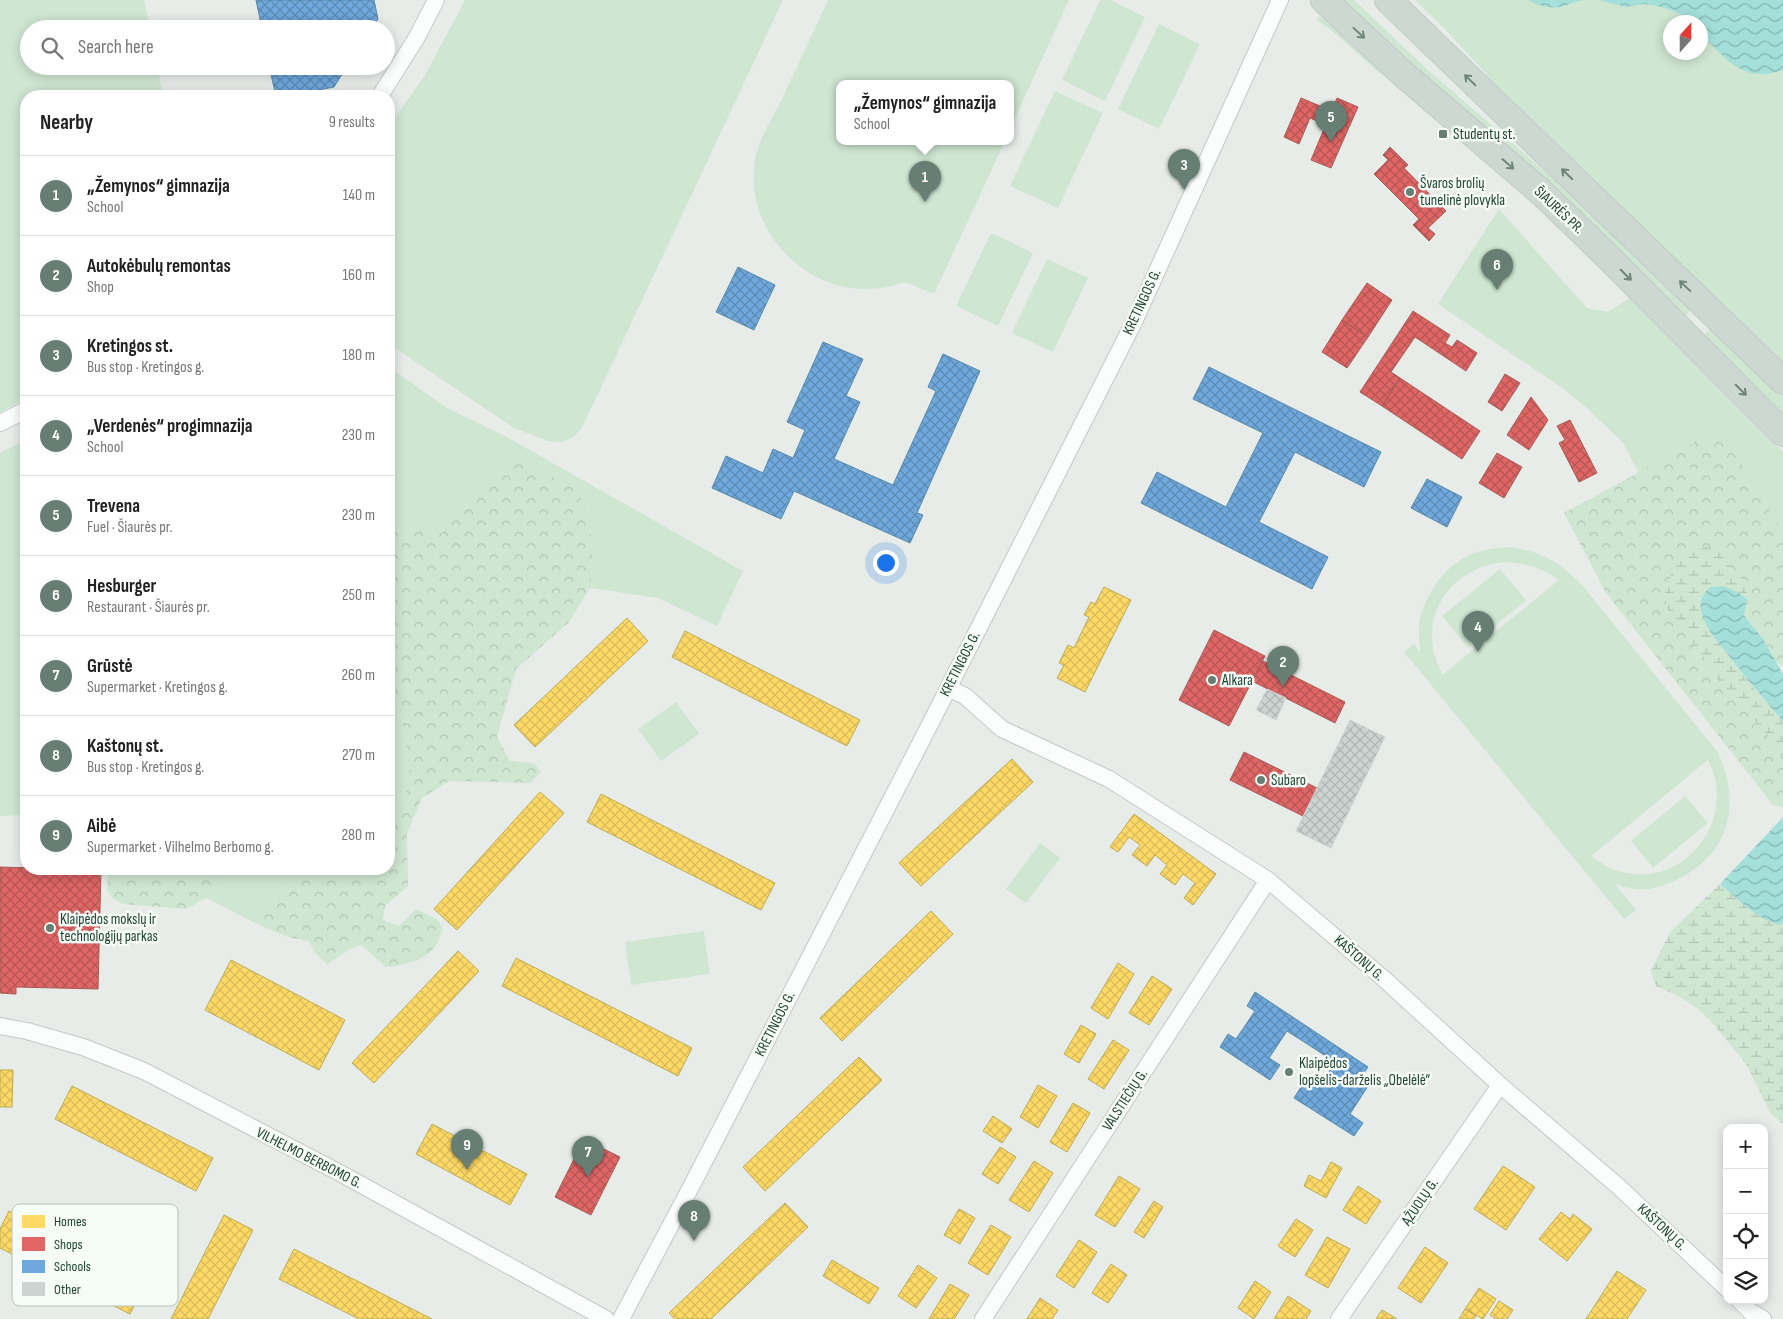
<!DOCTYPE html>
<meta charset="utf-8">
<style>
:root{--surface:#fff;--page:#f6f6f6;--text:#222;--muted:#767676;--line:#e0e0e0;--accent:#667e73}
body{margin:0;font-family:"Sofia Sans Condensed",sans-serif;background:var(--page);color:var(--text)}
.controls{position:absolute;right:15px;bottom:15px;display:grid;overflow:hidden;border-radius:10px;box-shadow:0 2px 12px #0003}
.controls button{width:45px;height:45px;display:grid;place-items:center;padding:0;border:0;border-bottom:1px solid var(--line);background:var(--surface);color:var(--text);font:25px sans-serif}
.compass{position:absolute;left:1663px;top:15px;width:45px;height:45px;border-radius:50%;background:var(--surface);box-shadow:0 2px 12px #0003;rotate:21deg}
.you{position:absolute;left:885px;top:562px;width:18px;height:18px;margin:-12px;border:4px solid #fff;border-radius:50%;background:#1a73e8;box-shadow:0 0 0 8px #1a73e833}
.badge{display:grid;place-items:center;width:32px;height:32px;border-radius:50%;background:var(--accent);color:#fff;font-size:16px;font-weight:700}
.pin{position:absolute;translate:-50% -41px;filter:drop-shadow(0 1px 2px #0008)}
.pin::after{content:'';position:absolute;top:26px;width:18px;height:15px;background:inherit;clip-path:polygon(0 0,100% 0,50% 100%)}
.popup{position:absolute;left:836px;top:80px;width:178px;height:65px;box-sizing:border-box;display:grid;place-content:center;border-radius:10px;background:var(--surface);filter:drop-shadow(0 1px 4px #0005);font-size:16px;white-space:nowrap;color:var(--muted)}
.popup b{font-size:19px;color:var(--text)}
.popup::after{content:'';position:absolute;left:50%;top:100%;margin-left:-10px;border:10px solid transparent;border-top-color:var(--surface)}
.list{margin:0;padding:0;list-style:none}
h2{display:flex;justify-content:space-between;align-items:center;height:65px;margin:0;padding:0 20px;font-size:21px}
h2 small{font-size:16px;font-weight:400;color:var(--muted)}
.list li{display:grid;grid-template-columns:32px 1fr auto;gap:15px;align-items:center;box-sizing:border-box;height:80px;padding:0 20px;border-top:1px solid var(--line)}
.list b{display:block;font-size:19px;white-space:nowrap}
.list p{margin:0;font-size:16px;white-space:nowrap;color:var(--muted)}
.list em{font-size:16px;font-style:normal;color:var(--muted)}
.icon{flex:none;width:28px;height:28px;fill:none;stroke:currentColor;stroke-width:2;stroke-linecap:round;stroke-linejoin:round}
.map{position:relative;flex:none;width:1783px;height:1319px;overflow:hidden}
.search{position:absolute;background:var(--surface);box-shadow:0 2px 12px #0003;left:20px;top:20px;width:375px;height:55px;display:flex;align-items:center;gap:12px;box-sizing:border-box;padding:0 18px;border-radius:28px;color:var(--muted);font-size:19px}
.panel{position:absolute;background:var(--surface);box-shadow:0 2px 12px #0003;left:20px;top:90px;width:375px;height:785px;border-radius:20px}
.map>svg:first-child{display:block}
.green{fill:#cfe6d1;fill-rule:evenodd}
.forest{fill:url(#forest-crowns)}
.wetland{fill:url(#wetland-marsh)}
.water{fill:url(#water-waves)}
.homes{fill:url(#homes-cross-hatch);stroke:#bcac57}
.shops{fill:url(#shops-cross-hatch);stroke:#a75c57}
.schools{fill:url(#schools-cross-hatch);stroke:#588aa9}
.building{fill:url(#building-cross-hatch);stroke:#cfd5d2}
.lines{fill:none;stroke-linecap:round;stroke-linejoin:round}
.minor-casing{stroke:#c4c9c6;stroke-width:18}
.primary-casing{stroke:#c1cbc6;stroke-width:28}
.minor{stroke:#fbfcfc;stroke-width:16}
.primary{stroke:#ced8d3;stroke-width:26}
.oneway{stroke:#6f867b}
.poi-dot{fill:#667e73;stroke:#f5fbf7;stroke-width:2}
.labels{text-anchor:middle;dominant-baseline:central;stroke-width:5;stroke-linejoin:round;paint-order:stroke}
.poi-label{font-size:15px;fill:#214333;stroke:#f5fbf7;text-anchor:start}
.street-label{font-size:15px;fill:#214333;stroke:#f5fbf7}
.key{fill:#f5fbf7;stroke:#b5c4bc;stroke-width:1}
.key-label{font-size:14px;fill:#214333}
</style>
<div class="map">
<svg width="1783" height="1319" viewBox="0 0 1783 1319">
<defs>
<pattern id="forest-crowns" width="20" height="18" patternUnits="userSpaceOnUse" patternTransform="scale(1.25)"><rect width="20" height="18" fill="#cfe6d1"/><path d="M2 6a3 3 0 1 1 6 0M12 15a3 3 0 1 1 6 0" fill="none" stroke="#b1c6b4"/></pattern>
<pattern id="wetland-marsh" width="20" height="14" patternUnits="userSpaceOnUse" patternTransform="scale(1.25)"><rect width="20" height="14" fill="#cfe6d1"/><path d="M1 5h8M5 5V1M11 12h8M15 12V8" fill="none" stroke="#b1c6b4"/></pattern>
<pattern id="water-waves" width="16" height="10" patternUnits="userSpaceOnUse" patternTransform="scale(1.25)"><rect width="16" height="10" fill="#a4dfda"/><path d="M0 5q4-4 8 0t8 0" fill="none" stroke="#85b6b1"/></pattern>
<pattern id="homes-cross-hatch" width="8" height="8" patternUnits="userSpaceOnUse" patternTransform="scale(1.25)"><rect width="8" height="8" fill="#ffd966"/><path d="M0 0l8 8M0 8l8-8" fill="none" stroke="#dabb59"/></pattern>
<pattern id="shops-cross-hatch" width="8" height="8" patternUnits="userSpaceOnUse" patternTransform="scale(1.25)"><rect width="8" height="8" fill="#e06666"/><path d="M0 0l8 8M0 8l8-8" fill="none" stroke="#b55655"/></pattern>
<pattern id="schools-cross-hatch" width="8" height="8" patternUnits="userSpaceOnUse" patternTransform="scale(1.25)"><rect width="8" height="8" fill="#6fa8dc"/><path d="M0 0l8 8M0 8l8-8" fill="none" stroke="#5b8ab3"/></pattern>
<pattern id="building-cross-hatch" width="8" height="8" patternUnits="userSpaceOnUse" patternTransform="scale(1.25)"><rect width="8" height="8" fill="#cdd3d0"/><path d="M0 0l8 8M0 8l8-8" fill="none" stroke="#b0b6b3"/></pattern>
</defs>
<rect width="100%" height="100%" fill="#e7ece9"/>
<!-- green -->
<path class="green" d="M0,0H144L150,29H29V66H157L163,96H26V399L0,412Z
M465,0H783L582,428L572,438L562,442L548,441L514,428L389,344V126L425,75Z
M828,0H1069L1010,129V83H840V141H1005L934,294C925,291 915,285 906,283C901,282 893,286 888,287C868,290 847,290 828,282C777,263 742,206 757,151C762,135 772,118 780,103C796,69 812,34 828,0Z
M1100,0H1110L1145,17L1105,101L1062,80Z
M1339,0H1354L1429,71L1570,193L1693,308L1684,318Z
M1415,0H1783V364L1518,109L1446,30ZM1670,22H1700V52H1670Z
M1318,16C1340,30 1370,58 1385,78L1330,29L1317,20Z
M1159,24L1200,44L1159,129L1118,109Z
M1055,91L1103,113L1058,208L1010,186Z
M1499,209L1587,308L1608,312L1631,297L1681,350L1783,452V530L1772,514L1756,485L1706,436L1639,473L1623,443L1587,408L1561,387L1438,304Z
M991,233L1033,253L998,326L956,306Z
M1047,259L1088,278L1053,352L1012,333Z
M1711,329L1783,397V418L1705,338L1706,333Z
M389,367L447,408L505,436L743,571L717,626L658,598L590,588L593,562L588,506L572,488L542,470L511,460L484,484L466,509L442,534L402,529L389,530Z
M26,440V815L0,816V453Z
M1509,547C1543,552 1558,561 1582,585L1717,751C1741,800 1732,850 1682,877C1668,885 1650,891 1634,889C1627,888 1621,886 1615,884L1636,910L1624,919L1404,652L1414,644L1420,652C1420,643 1418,633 1419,624C1424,595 1445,564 1474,553C1485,549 1497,548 1509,547ZM1506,562C1527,563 1541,568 1559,580L1442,675C1440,668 1436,661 1434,653C1423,605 1459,565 1506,562ZM1708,760C1739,820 1683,891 1618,871C1608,868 1600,862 1591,856Z
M1500,569L1526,600L1468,648L1442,616Z
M389,651L391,674L403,726L412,782L394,814L389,817Z
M676,702L699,734L661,761L638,729Z
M1685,796L1708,823L1653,868L1631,841Z
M1040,843L1060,858L1026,903L1006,889Z
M222,869H309L273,900L261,905V926L207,898Z
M704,931L710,974L631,985L625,942Z"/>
<!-- forest -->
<path class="forest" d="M1706,436L1728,446L1756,485L1772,514L1783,530V666L1776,662L1763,639L1744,614L1747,599V585L1679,561L1711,666L1717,679L1774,742L1779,756L1783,760V807L1773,805L1606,593L1564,513Z
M511,460L542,470L572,488L588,507L593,562L590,588L569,622L516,669L497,737L510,761L534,763L541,772L530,783L449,781L422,798L407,834L408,886L385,906L383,920L399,926L416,909L437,919L443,929C440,935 438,944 434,948C423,961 402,966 386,967L361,945L350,949L327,964L314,952L310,942L289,937L261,926V905L273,900L309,869H389V817L394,814L411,782L403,726L391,674L389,651V530L402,529L442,533L466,509L484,484Z
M108,869H222L207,898L185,909L123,904L112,898L107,890Z"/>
<!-- wetland -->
<path class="wetland" d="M1705,546L1719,552L1747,585V599L1738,592L1704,593L1701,600L1700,609L1707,628L1757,692L1783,721V760L1779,756L1774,742L1717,679L1711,666L1667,609L1665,593L1672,572L1679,561Z
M1720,884C1738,899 1757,920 1780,925L1783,923V1124L1771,1114L1746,1064L1711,1021L1697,1008L1678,996L1656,986L1651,971L1670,932Z"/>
<!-- water -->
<path class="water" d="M1528,0H1587C1577,0 1569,5 1559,7C1549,9 1537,5 1528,0Z
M1599,0H1783V70C1776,72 1767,75 1760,74C1735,74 1716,49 1701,33L1700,22H1690L1679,13L1661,7L1645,4L1626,7Z
M1722,586L1738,592L1747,599L1744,615L1763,639L1783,674V721C1764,700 1746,678 1729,656C1718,642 1705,629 1701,611C1699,601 1703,593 1710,587Z
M1783,817V923L1780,925C1757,920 1738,899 1720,884Z"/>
<!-- homes -->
<path class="homes" d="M1104,587L1131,600L1085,692L1057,678L1064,665L1059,663L1068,645L1074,648L1089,617L1084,615L1091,602L1095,604Z
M627,618L648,641L535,747L514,725Z
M685,631L860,720L847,746L672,657Z
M1012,759L1033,782L921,886L899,863Z
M540,792L564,813L457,930L434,909Z
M601,794L775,883L761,910L587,822Z
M1134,814L1216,874L1193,905L1184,898L1195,883L1183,874L1175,885L1160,874L1167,865L1155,855L1147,866L1132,855L1140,845L1129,837L1118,852L1110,847Z
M931,911L953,934L842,1041L820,1018Z
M458,951L479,971L374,1083L352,1063Z
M516,958L692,1048L678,1076L502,986Z
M231,960L345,1020L319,1070L205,1010Z
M1118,963L1134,974L1108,1019L1091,1008Z
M1152,976L1172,989L1149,1025L1129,1013Z
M1081,1025L1096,1034L1079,1063L1064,1054Z
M1113,1040L1129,1050L1104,1089L1088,1079Z
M859,1057L882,1080L765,1191L743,1167Z
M0,1070H13L12,1107H0Z
M1038,1085L1057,1096L1038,1128L1020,1117Z
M72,1086L213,1158L196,1191L55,1119Z
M1073,1103L1090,1113L1067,1152L1050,1142Z
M993,1116L1012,1129L1002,1143L983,1131Z
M432,1124L527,1174L510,1205L416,1154Z
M1000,1147L1016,1157L998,1184L982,1174Z
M1034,1161L1053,1173L1029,1212L1009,1200Z
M1331,1162L1342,1168L1326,1198L1304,1186L1309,1175L1321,1181Z
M1503,1166L1535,1187L1506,1230L1474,1209Z
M1119,1176L1140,1189L1115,1227L1095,1215Z
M1358,1186L1381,1201L1366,1224L1343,1210Z
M1154,1201L1163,1207L1144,1238L1134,1232Z
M785,1203L808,1227L711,1319H675L669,1313Z
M959,1209L975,1218L960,1244L944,1235Z
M9,1211L147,1281L130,1314L0,1248V1229Z
M1561,1212L1570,1219L1573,1214L1592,1229L1567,1261L1539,1239Z
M224,1215L253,1230L208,1319H171Z
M1296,1219L1313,1230L1295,1257L1278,1246Z
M991,1225L1011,1237L988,1275L968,1263Z
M1327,1237L1350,1249L1328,1288L1305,1275Z
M1079,1240L1097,1252L1074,1288L1056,1276Z
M1425,1247L1448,1263L1421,1303L1398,1288Z
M294,1249L432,1319H359L279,1279Z
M832,1260L879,1288L869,1304L823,1276Z
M1111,1264L1127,1275L1108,1303L1092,1293Z
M918,1265L937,1278L916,1308L898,1296Z
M1617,1271L1646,1290L1627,1319H1586Z
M1255,1281L1271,1292L1254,1319L1238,1308Z
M950,1284L969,1295L954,1319H929Z
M1479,1288L1496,1299L1483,1319L1465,1309Z
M1288,1296L1311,1311L1306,1319H1274Z
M1040,1298L1058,1310L1052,1319H1027Z
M1499,1301L1513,1310L1507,1319H1496L1490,1315Z
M1465,1309L1476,1316L1474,1319H1459Z
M1382,1310L1397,1319H1376Z"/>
<!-- shops -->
<path class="shops" d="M1301,98L1332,111L1326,125L1310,118L1299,144L1284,137Z
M1337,98L1358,107L1331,168L1311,160Z
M1390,147L1408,165L1404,168L1446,211L1428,228L1435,234L1429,241L1413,225L1419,219L1374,174L1388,160L1383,155Z
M1367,283L1392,300L1368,337L1342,320Z
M1413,311L1450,335L1445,343L1452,347L1457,340L1477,353L1466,371L1415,337L1391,372L1400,378L1382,406L1360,392Z
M1342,320L1368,337L1347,368L1322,352Z
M1505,374L1520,383L1502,411L1488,402Z
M1400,378L1480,431L1462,459L1382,406Z
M1531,397L1548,420L1529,450L1507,435Z
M1570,420L1597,473L1579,482L1559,443L1565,440L1557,426Z
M1497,453L1522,467L1504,498L1479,483Z
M1214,630L1265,656L1229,726L1179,700Z
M1263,661L1345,702L1335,723L1252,681Z
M1244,752L1317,788L1303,816L1230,780Z
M0,867L101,870L98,989L16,987V994L0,993Z
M584,1139L620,1157L591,1215L555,1197Z"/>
<!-- schools -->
<path class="schools" d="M256,0H374L378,19L371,29H262Z
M269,66H347L334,87L288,96H276Z
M738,267L775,285L754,330L716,312Z
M823,342L863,359L846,396L860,402L834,459L893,485L936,391L928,387L943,354L980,371L917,513L923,515L910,543L794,491L781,519L712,488L726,456L763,473L773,449L793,458L805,430L787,422Z
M1209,367L1381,452L1364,487L1295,452L1259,522L1328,557L1312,589L1141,503L1157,472L1226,507L1263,433L1193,399Z
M1427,479L1462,497L1447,527L1411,508Z
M1255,992L1368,1067L1359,1080L1368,1086L1350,1114L1363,1123L1354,1136L1294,1098L1305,1081L1318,1089L1335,1062L1287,1031L1269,1058L1280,1065L1270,1080L1220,1047L1228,1034L1236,1039L1255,1011L1247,1006Z"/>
<!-- building -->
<path class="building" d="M1267,689L1286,698L1276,720L1256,710Z
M1350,720L1385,737L1331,848L1296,831Z"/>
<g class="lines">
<!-- minor casing -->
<g class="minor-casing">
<path id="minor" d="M380,96L417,37L436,0
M0,423L26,410
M948,688L965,696L1002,729L1109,779L1268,880L1383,978L1500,1085L1619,1187L1727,1289
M0,1026L27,1031L83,1047L144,1071L338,1172L606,1319
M1739,1300L1751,1312L1763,1319
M621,1319L693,1183L925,734L1133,324L1280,0
M983,1319L1268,880
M1339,1319L1500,1085"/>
</g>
<!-- primary casing -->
<g class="primary-casing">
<path id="primary" d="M1324,0L1402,73L1542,193L1609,258L1783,433
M1388,0L1783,381"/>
</g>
<!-- minor -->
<use href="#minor" class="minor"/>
<!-- primary -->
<use href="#primary" class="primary"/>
</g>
<!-- one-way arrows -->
<defs><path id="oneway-shaft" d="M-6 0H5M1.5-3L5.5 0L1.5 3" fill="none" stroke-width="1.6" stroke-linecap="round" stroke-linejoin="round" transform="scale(1.25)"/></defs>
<g class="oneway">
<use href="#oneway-shaft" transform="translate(1359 33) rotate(43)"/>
<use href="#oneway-shaft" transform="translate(1470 80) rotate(-136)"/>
<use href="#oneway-shaft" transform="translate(1508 164) rotate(41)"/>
<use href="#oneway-shaft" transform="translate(1567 174) rotate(-136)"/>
<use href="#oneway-shaft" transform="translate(1626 275) rotate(45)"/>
<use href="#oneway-shaft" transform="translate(1685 286) rotate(-137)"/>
<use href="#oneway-shaft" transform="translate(1741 390) rotate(45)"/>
</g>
<!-- markers -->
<g class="poi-dot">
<rect x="1438" y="129" width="10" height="10" rx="2.5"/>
<circle cx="1410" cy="192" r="5"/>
<circle cx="1212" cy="680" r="5"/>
<circle cx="1261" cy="780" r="5"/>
<circle cx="50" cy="928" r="5"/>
<circle cx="1289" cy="1072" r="5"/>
</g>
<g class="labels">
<!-- poi labels -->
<g class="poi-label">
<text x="1453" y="134">Studentų st.</text>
<text x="1420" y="183">Švaros brolių<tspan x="1420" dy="17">tunelinė plovykla</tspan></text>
<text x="1222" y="680">Alkara</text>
<text x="1271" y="780">Subaro</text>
<text x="60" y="919">Klaipėdos mokslų ir<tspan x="60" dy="17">technologijų parkas</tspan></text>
<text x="1299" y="1063">Klaipėdos<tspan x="1299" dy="17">lopšelis-darželis „Obelėlė“</tspan></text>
</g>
<!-- street labels -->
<g class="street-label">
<text transform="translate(1559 210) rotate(43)">ŠIAURĖS PR.</text>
<text transform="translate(1142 302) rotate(-65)">KRETINGOS G.</text>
<text transform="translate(960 664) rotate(-63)">KRETINGOS G.</text>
<text transform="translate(1359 958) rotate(41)">KAŠTONŲ G.</text>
<text transform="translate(775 1024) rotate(-63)">KRETINGOS G.</text>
<text transform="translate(1125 1100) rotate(-57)">VALSTIEČIŲ G.</text>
<text transform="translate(309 1158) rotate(27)">VILHELMO BERBOMO G.</text>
<text transform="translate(1420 1202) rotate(-56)">ĄŽUOLŲ G.</text>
<text transform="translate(1662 1227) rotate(43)">KAŠTONŲ G.</text>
</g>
</g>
<!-- legend -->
<rect x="12" y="1204" width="166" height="102" rx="8" class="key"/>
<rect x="22" y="1215" width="23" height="13" fill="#ffd966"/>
<rect x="22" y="1237" width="23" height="14" fill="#e06666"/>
<rect x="22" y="1260" width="23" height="13" fill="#6fa8dc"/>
<rect x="22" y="1282" width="23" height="14" fill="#cdd3d0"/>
<g class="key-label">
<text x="54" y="1226">Homes</text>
<text x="54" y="1249">Shops</text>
<text x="54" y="1271">Schools</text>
<text x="54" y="1294">Other</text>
</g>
</svg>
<div class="controls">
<button>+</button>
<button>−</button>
<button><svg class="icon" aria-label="locate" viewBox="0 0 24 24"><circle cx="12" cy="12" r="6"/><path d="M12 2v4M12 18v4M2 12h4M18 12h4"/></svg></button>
<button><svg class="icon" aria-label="layers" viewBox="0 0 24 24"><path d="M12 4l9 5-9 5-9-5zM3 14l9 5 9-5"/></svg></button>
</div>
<svg class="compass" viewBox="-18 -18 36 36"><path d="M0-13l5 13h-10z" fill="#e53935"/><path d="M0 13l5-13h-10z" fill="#767676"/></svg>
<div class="you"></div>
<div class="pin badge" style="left:925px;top:202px">1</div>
<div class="popup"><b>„Žemynos“ gimnazija</b>School</div>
<div class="pin badge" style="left:1283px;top:687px">2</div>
<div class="pin badge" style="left:1184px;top:190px">3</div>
<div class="pin badge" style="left:1478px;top:652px">4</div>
<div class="pin badge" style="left:1331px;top:142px">5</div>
<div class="pin badge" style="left:1497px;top:290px">6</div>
<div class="pin badge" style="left:588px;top:1177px">7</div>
<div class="pin badge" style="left:694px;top:1241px">8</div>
<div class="pin badge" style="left:467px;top:1170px">9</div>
<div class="search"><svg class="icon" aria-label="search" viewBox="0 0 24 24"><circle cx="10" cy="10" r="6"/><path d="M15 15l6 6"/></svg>Search here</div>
<section class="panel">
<h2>Nearby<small>9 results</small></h2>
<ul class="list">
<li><span class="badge">1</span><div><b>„Žemynos“ gimnazija</b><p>School</p></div><em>140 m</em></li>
<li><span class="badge">2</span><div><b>Autokėbulų remontas</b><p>Shop</p></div><em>160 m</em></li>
<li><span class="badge">3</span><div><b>Kretingos st.</b><p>Bus stop · Kretingos g.</p></div><em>180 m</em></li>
<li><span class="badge">4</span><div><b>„Verdenės“ progimnazija</b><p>School</p></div><em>230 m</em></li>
<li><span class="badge">5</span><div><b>Trevena</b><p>Fuel · Šiaurės pr.</p></div><em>230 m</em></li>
<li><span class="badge">6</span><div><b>Hesburger</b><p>Restaurant · Šiaurės pr.</p></div><em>250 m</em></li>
<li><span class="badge">7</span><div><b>Grūstė</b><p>Supermarket · Kretingos g.</p></div><em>260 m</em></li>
<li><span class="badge">8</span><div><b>Kaštonų st.</b><p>Bus stop · Kretingos g.</p></div><em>270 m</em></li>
<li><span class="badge">9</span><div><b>Aibė</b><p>Supermarket · Vilhelmo Berbomo g.</p></div><em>280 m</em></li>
</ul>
</section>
</div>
